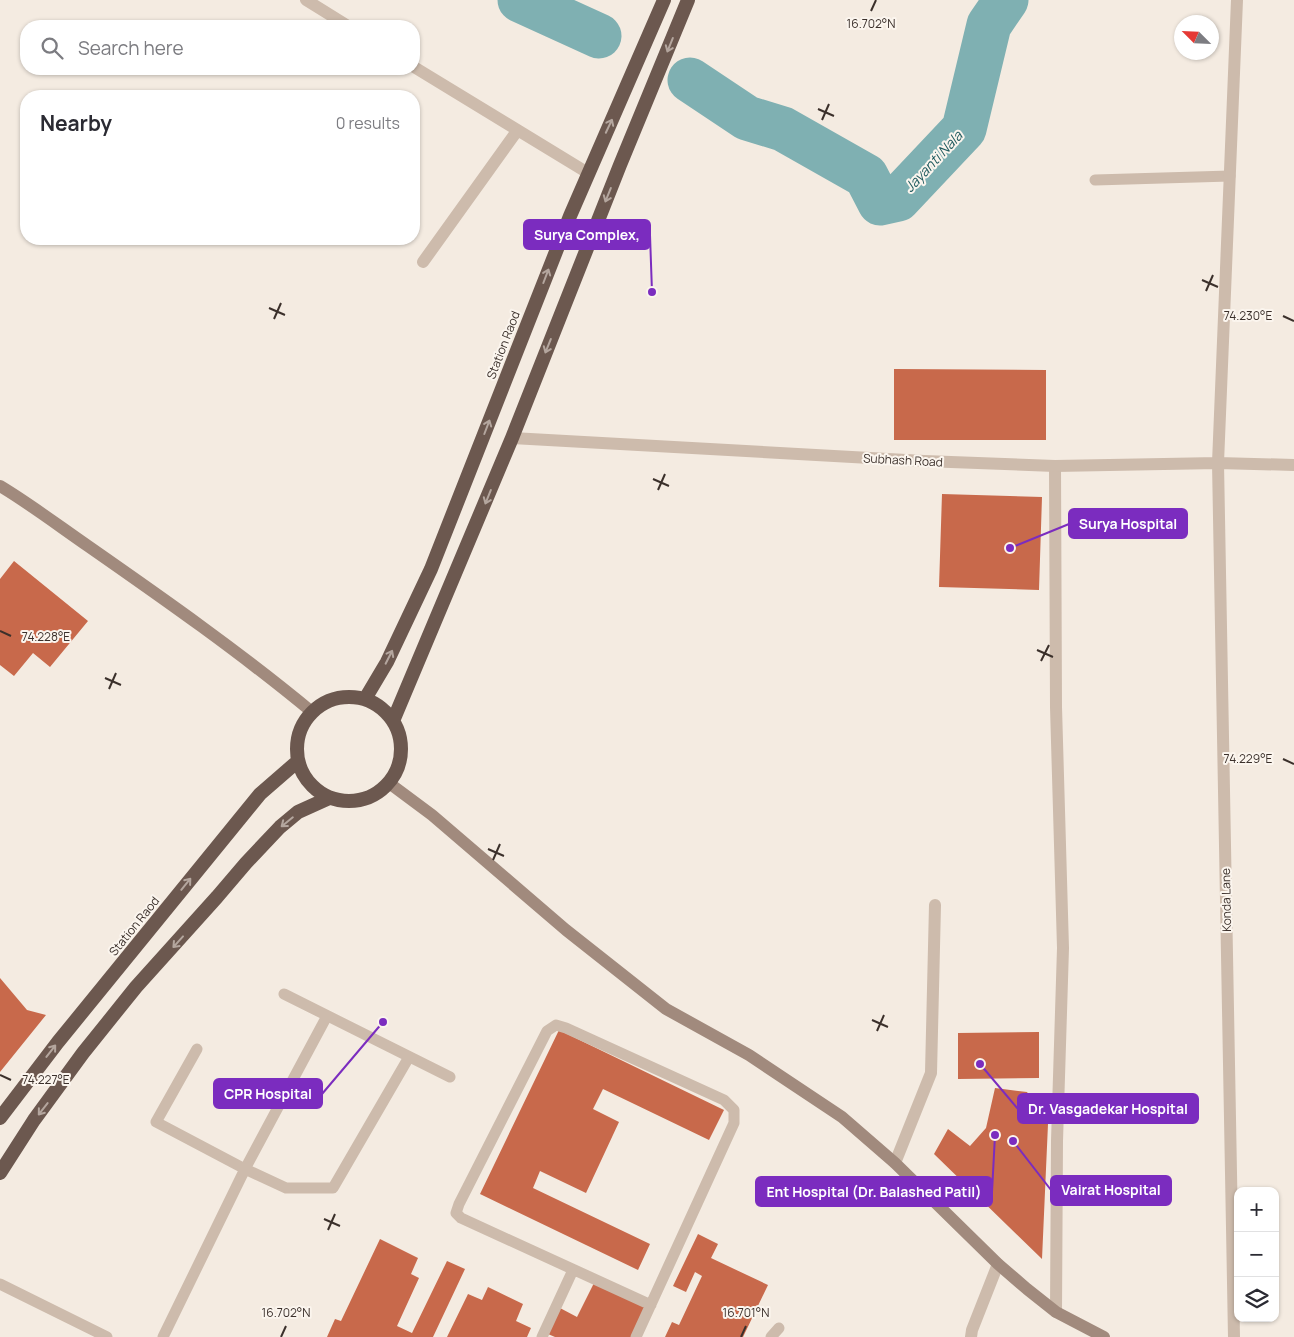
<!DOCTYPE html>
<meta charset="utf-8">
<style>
:root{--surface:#fff;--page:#f2f2f3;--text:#2b2b33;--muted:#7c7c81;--line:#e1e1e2}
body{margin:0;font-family:Manrope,sans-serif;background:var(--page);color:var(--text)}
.controls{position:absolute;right:15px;bottom:15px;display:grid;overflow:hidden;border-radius:10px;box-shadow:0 1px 4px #0004}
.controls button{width:45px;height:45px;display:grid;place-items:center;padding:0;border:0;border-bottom:1px solid var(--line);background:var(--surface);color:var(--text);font:25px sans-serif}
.compass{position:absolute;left:1174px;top:15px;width:45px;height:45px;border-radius:50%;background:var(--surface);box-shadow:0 1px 4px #0004;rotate:294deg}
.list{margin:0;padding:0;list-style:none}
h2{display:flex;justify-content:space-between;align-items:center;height:65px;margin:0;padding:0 20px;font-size:21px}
h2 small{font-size:16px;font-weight:400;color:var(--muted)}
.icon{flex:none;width:28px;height:28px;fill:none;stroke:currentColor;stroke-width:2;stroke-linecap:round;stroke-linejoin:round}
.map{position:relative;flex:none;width:1294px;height:1337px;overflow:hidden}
.search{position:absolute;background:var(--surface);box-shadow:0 1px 4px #0004;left:20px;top:20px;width:400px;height:55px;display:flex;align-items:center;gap:12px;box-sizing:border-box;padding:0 18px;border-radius:20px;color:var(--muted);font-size:19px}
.panel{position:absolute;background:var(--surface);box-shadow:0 1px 4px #0004;left:20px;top:90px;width:400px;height:155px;border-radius:20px}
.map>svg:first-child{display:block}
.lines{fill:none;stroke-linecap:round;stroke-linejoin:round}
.river{stroke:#7fb0b2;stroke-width:45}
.building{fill:#c8694b}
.service{stroke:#cdbbac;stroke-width:11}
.minor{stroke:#cdbbac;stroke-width:12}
.tertiary{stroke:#cdbbac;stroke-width:12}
.secondary{stroke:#a18a7d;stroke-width:12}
.trunk{stroke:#6c584f;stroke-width:14}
.oneway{stroke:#b4a69e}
.ticks{fill:none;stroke:#3b302b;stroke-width:2}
.labels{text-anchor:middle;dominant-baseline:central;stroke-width:4;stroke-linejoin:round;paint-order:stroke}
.street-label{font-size:12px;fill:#3b302b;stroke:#fbf5ee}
.water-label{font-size:14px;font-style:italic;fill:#1f5a5e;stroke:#fbf5ee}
.ticks-label{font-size:12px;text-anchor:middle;fill:#3b302b;stroke:#fbf5ee;stroke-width:4;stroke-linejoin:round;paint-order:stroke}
.leader{fill:none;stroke:#7b2cbf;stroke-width:2}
.callout-dot{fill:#7b2cbf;stroke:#fbf5ee;stroke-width:2}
.callout{fill:#7b2cbf;stroke:#7b2cbf;stroke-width:2}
.callout-label{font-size:14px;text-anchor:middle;font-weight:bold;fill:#fff}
</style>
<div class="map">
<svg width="1294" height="1337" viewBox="0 0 1294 1337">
<rect width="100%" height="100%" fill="#f4ebe1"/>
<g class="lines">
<!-- river -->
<path class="river" d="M520,0L599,36
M690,80L747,118L783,129L866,176L880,203L898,199L964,129L989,25L1006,0"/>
</g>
<!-- building -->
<path class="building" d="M894,369L1046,370V440H894Z
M942,494L1042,497L1039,590L939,587Z
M14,561L88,621L50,667L33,653L14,676L0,665V579Z
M0,978L27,1010L46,1015L0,1072Z
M559,1030L724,1110L709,1140L603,1089L593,1109L619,1122L586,1193L540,1171L533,1188L650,1244L638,1270L480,1194Z
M1039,1032V1078L958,1079V1033Z
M995,1088L1027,1092L1048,1124L1042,1259L934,1154L948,1129L970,1146L986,1128Z
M698,1234L718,1244L711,1258L768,1285L743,1337H665L672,1322L679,1325L702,1276L695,1272L686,1292L673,1286Z
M380,1239L418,1258L411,1274L419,1278L397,1326L412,1333L447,1261L465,1269L433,1337H327L335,1319L341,1321Z
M594,1283L646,1308L632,1337H555L548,1334L560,1308L577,1317Z
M488,1287L523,1304L516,1321L531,1328L527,1337H447L468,1294L482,1300Z"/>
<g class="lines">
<!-- service -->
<path class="service" d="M1095,180L1230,176
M284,994L450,1077
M197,1049L156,1122L245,1169L286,1188H333L409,1057
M0,1284L107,1337
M163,1337L245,1169L327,1016
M542,1337L573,1270
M636,1337L734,1123V1110L724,1100L566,1028L556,1025L547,1031L459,1204L456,1213L461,1218L651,1305
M771,1337L779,1328"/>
<!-- minor -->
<path class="minor" d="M306,0L348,26
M414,67L588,173
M423,262L517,131
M1055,466L1056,707L1063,948L1057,1141L1056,1312
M895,1163L931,1073L935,905
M971,1337L972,1330L998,1264"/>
<!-- tertiary -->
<path class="tertiary" d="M512,438L924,461L1055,466L1218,463L1294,465
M1234,1337L1218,463L1237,0"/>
<!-- secondary -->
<path class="secondary" d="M0,486C30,504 59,526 88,546C164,599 241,653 312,712
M389,783L432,815L566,930L666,1009L749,1055L842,1117L895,1163L998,1264L1027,1289L1056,1312L1104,1337"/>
<!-- trunk -->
<path class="trunk" d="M297 749a52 52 0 1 1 104 0a52 52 0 1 1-104 0Z
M365,699L387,662L431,569L570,216L664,0
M393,721L512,438L620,165L688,0
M0,1118L58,1042L260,794L298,761
M0,1173L34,1120L83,1053L136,987L217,897L246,863L280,827L298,812L329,798"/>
</g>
<!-- one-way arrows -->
<defs><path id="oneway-shaft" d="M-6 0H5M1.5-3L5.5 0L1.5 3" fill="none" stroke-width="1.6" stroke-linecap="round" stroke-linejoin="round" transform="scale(1.25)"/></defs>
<g class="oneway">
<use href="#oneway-shaft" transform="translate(670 45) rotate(112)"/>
<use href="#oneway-shaft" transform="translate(609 126) rotate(-65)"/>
<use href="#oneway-shaft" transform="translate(608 195) rotate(112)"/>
<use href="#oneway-shaft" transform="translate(546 276) rotate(-69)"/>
<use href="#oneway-shaft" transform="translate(548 346) rotate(112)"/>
<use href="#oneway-shaft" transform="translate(487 427) rotate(-69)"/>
<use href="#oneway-shaft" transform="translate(488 497) rotate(112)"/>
<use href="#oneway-shaft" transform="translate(389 657) rotate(-63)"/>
<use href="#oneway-shaft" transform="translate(287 822) rotate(141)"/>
<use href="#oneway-shaft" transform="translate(186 884) rotate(-51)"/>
<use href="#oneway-shaft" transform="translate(178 942) rotate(132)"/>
<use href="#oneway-shaft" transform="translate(51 1051) rotate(-52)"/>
<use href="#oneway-shaft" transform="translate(43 1109) rotate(128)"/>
</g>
<!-- ticks -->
<path class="ticks" d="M871,11L876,0M818,109L834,116M822,120L829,104M1202,280L1218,287M1206,291L1213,275M269,308L285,315M1283,316L1294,321M274,319L281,303M653,479L669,486M658,490L665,474M0,631L11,636M1037,650L1053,657M1041,661L1049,645M105,678L121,685M109,689L116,673M1283,759L1294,764M488,849L504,856M493,860L500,844M872,1020L888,1027M877,1031L884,1015M0,1075L11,1080M324,1219L340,1226M328,1230L335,1214M281,1337L286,1326M741,1337L746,1326"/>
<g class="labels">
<!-- street labels -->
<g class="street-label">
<text transform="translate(503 345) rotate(-69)">Station Raod</text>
<text transform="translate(903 460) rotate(3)">Subhash Road</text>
<text transform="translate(1226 900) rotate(-91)">Konda Lane</text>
<text transform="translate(134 926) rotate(-51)">Station Raod</text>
</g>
<!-- water labels -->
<g class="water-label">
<text transform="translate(933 161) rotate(-47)">Jayanti Nala</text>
</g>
</g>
<g class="ticks-label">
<text x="871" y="28">16.702°N</text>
<text x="1248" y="320">74.230°E</text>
<text x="46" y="641">74.228°E</text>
<text x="1248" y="763">74.229°E</text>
<text x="46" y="1084">74.227°E</text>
<text x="286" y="1317">16.702°N</text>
<text x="746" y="1317">16.701°N</text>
</g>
<!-- callouts -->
<path class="leader" d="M652 292L650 235M1010 548L1069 524M383 1022L322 1094M980 1064L1018 1109M1013 1141L1051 1190M995 1135L992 1192"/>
<g class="callout-dot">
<circle cx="652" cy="292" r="5"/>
<circle cx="1010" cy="548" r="5"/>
<circle cx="383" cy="1022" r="5"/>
<circle cx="980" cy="1064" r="5"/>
<circle cx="1013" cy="1141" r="5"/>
<circle cx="995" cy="1135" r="5"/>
</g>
<g class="callout">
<rect x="524" y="220" width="126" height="29" rx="5"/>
<rect x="1069" y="509" width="118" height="29" rx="5"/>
<rect x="214" y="1079" width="108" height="29" rx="5"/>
<rect x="1018" y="1094" width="180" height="29" rx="5"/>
<rect x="1051" y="1176" width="120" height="29" rx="5"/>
<rect x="756" y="1177" width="236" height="29" rx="5"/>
</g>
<g class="callout-label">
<text x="587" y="240">Surya Complex,</text>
<text x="1128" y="529">Surya Hospital</text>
<text x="268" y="1099">CPR Hospital</text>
<text x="1108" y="1114">Dr. Vasgadekar Hospital</text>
<text x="1111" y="1195">Vairat Hospital</text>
<text x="874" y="1197">Ent Hospital (Dr. Balashed Patil)</text>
</g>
</svg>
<div class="controls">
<button>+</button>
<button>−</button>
<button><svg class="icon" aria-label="layers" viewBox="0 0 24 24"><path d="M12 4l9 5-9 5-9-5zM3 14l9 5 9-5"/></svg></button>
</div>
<svg class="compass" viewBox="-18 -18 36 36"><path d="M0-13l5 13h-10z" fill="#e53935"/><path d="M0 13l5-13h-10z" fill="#7c7c81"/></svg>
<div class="search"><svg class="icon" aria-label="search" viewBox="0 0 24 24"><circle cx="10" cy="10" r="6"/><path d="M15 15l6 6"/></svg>Search here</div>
<section class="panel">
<h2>Nearby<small>0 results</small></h2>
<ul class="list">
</ul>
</section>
</div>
